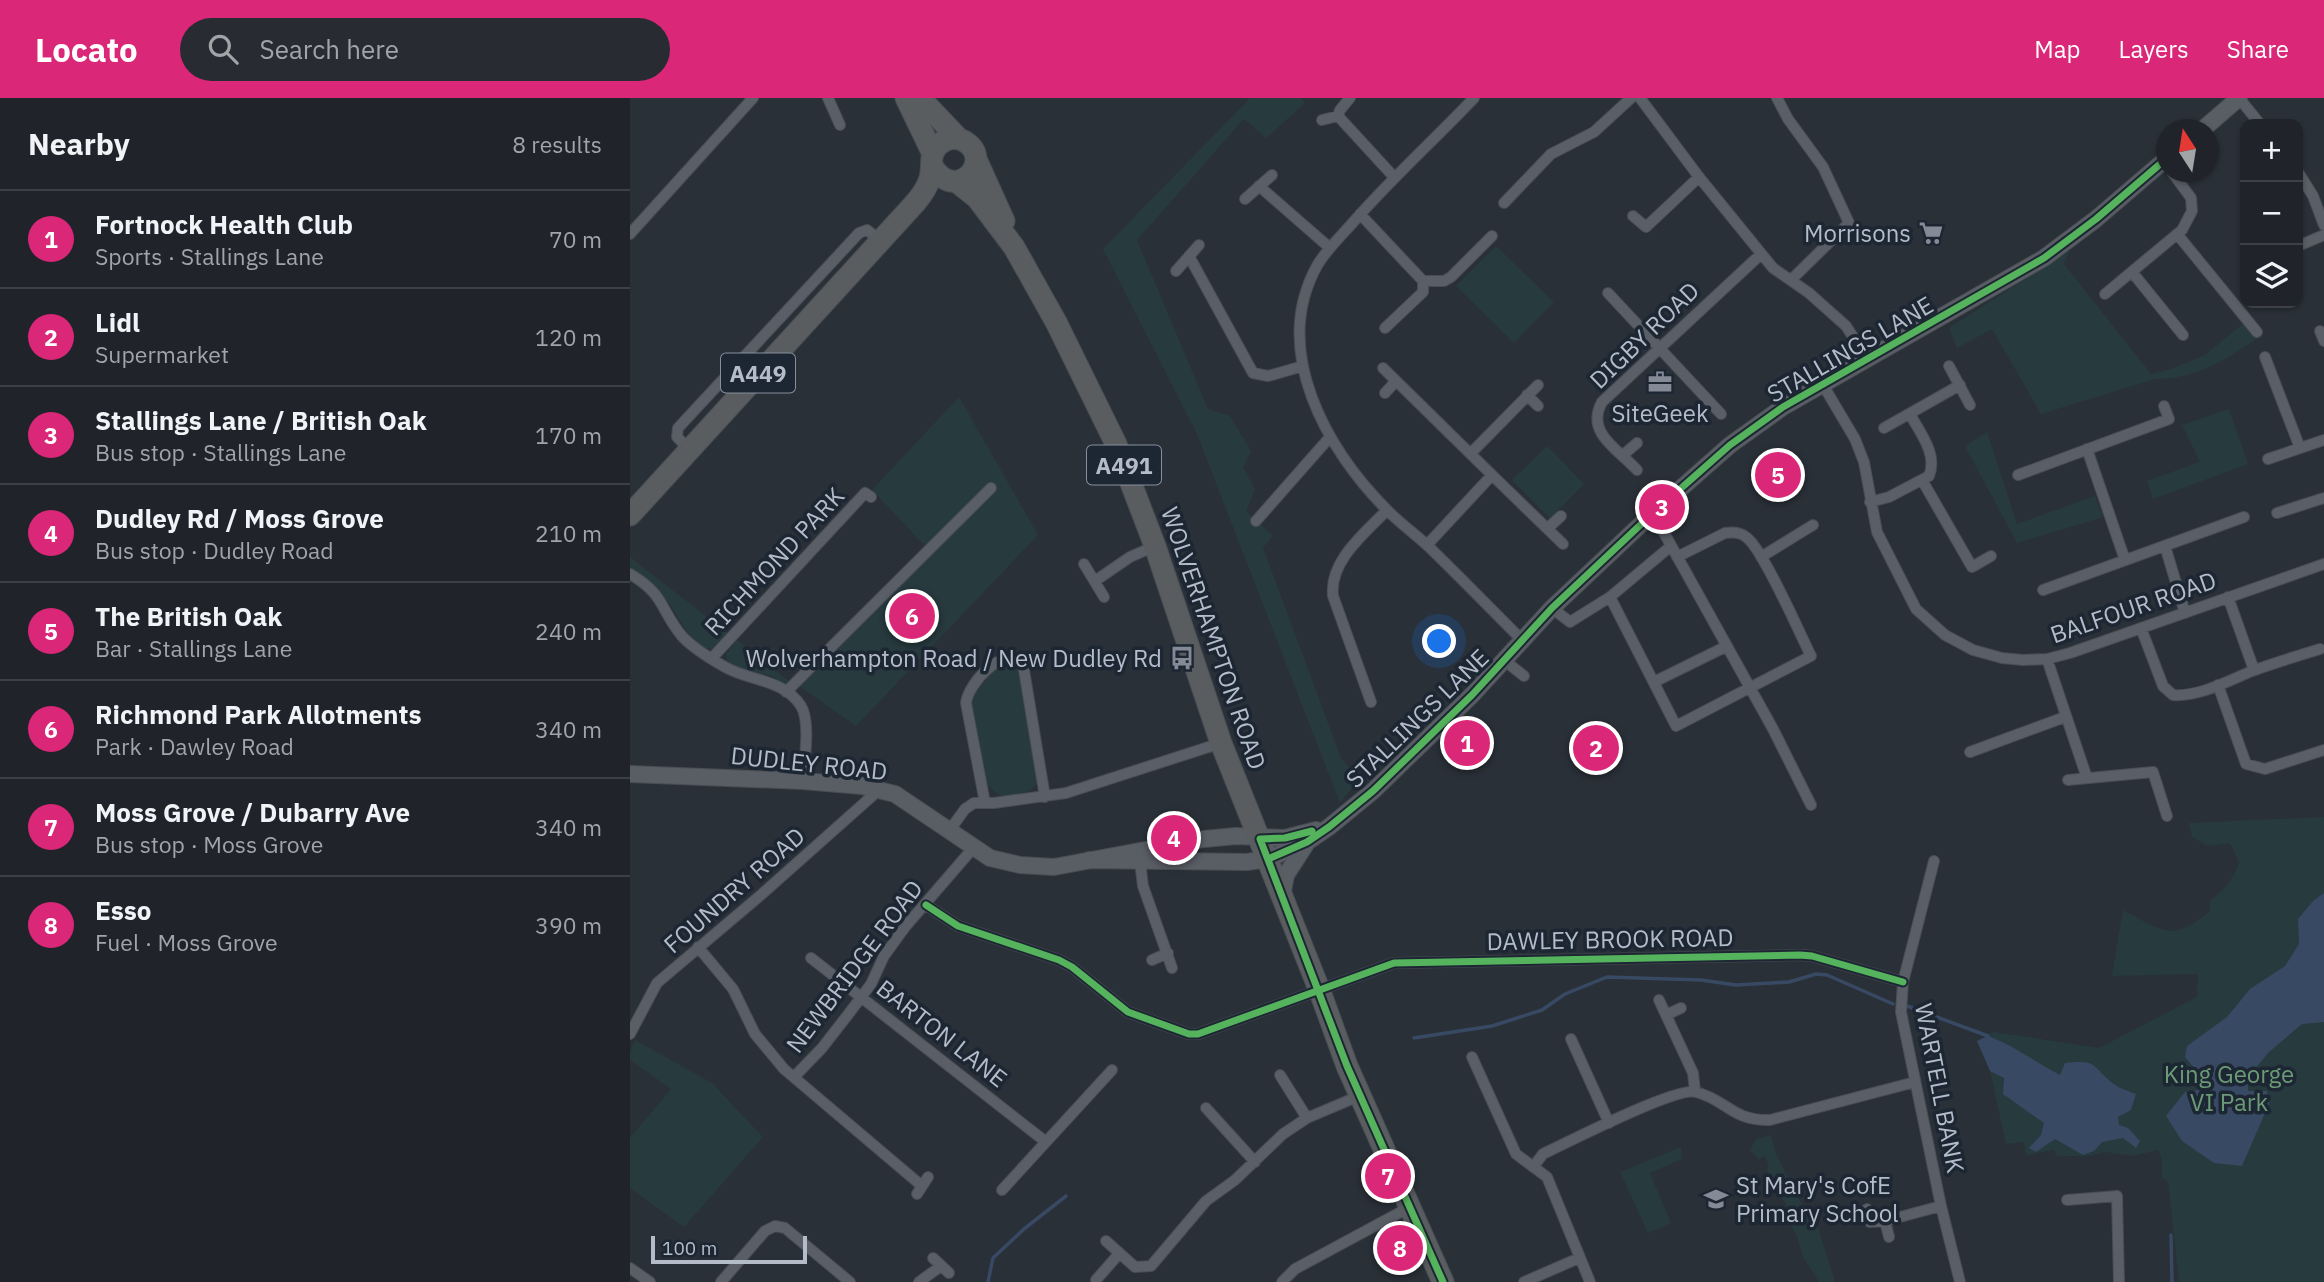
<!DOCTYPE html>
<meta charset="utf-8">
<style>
:root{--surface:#20242a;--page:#282c32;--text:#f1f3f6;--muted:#a2a4a8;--line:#3d4147;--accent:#db2777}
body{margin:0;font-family:"IBM Plex Sans",sans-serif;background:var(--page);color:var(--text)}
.controls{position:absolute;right:21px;top:21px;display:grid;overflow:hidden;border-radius:14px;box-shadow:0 2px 5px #0004}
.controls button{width:63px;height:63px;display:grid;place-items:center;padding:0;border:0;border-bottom:2px solid var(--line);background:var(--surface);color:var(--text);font:35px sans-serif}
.compass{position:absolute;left:1526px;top:21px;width:63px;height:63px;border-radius:50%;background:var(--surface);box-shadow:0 2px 5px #0004;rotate:348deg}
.scale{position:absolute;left:21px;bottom:18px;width:156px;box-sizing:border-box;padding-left:7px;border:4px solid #b4bcc9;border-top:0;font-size:19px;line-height:24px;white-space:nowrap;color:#b4bcc9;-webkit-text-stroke:5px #1d2633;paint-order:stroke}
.you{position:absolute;left:810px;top:544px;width:24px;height:24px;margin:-18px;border:5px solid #fff;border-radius:50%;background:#1a73e8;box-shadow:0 0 0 10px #1a73e833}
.badge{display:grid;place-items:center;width:46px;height:46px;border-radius:50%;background:var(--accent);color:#fff;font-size:23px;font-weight:700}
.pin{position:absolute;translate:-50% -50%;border:4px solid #fff;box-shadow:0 2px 7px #0006}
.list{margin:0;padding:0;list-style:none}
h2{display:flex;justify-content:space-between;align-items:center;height:91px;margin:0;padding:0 28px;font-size:30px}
h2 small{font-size:23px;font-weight:400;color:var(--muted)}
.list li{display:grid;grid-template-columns:46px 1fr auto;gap:21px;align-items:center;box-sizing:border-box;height:98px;padding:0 28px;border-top:2px solid var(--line)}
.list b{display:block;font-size:26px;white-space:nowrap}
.list p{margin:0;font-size:23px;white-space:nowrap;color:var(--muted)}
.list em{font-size:23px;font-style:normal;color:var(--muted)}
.icon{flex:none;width:38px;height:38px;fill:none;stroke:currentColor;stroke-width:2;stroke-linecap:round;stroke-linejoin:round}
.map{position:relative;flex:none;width:1694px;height:1184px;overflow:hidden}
header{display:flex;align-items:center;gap:42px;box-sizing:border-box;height:98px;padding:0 35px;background:var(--accent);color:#fff}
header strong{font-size:33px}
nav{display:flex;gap:38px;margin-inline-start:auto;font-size:24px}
.search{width:490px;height:63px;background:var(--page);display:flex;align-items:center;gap:18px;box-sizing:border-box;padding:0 24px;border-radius:38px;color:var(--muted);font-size:26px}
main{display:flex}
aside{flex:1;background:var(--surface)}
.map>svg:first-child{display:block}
.green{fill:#273a3e}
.water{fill:#384963}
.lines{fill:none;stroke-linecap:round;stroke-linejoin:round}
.stream{stroke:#384963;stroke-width:3.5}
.street-casing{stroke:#484c53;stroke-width:12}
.secondary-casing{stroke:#484c53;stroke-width:18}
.highway-casing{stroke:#474c53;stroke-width:23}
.street{stroke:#5a5e66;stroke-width:10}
.secondary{stroke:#595d64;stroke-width:16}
.highway{stroke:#5a5d60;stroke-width:21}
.cycleway-casing{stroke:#1d2633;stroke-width:11}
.cycleway{stroke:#56b35d;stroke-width:7}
.labels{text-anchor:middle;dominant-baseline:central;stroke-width:7;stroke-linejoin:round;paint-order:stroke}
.shield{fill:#1d2633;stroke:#878f9c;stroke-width:2}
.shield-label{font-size:23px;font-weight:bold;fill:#b4bcc9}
.poi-label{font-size:24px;fill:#b4bcc9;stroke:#1d2633;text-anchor:end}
.street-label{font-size:24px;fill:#b4bcc9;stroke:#1d2633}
.park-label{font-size:24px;fill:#6b9a76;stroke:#1d2633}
</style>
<header>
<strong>Locato</strong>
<div class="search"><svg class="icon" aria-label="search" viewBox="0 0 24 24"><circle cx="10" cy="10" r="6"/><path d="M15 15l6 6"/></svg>Search here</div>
<nav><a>Map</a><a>Layers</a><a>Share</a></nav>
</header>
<main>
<aside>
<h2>Nearby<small>8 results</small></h2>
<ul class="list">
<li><span class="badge">1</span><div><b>Fortnock Health Club</b><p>Sports · Stallings Lane</p></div><em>70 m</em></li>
<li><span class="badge">2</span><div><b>Lidl</b><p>Supermarket</p></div><em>120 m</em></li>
<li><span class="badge">3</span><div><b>Stallings Lane / British Oak</b><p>Bus stop · Stallings Lane</p></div><em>170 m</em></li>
<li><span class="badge">4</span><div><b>Dudley Rd / Moss Grove</b><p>Bus stop · Dudley Road</p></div><em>210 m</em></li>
<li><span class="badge">5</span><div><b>The British Oak</b><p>Bar · Stallings Lane</p></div><em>240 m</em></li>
<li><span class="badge">6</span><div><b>Richmond Park Allotments</b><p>Park · Dawley Road</p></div><em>340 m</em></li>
<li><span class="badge">7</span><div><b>Moss Grove / Dubarry Ave</b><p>Bus stop · Moss Grove</p></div><em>340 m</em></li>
<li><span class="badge">8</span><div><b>Esso</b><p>Fuel · Moss Grove</p></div><em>390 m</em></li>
</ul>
</aside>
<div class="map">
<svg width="1694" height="1184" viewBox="0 0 1694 1184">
<rect width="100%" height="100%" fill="#2a3038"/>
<!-- green -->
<path class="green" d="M620,0H671L675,5L636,40L614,21L507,142L578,311L600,318L621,353L613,369L625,392L616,413L643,438L633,450L711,660L729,681L710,705L567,336L473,151Z
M866,148L924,204L884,245L826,188Z
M1439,153L1434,166L1521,276L1541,271L1575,257L1614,225L1629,240C1593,262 1568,281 1525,281L1411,316L1362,231L1327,250L1319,230Z
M329,299L408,437L226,628L169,588L295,448L242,392Z
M1599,311L1618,366L1523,401L1517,383L1570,364L1552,327Z
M1357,334L1387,426L1465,398L1473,419L1387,445L1335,348Z
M917,348L954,386L920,420L882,382Z
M0,459L100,537L83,551C62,552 47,514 35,500C25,488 13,479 0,471Z
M107,542L161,585L158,590L144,579L102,568L97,564L96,556Z
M381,563L389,569L409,683C393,703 372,706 356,684L341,600L366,570Z
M1694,719V1184H1549L1538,1083L1532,1080V1061L1528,1052L1503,1058L1475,1054L1458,1058H1427L1424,1052L1396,1057L1394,1044L1376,1046L1360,973L1347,943L1364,934L1469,950L1567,899L1568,876L1482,878L1493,812C1533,833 1542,845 1580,813V802C1595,792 1604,781 1609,764L1600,745L1578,748L1562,739L1559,725Z
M5,942L82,985L133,1039L54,1129L0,1090V1040L41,991L0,962V954Z
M1141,1037L1146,1056L1183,1128L1188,1129L1205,1184H1189L1173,1159L1167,1138L1161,1128L1155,1104L1137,1089L1138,1065L1134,1058L1129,1061L1120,1052L1126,1041Z
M1051,1049L1052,1061L1020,1075L1041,1125L1018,1135L990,1074Z"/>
<!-- water -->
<path class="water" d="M1694,795V924L1672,926L1639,954L1618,979V993H1637L1639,1006L1612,1068L1584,1065L1552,1043L1536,1018L1555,994L1568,992L1573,981L1555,959L1557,948L1597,919L1620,891L1655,868L1669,846L1668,821L1683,803Z
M1358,938C1385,948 1405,964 1430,977L1435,965C1470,961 1461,969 1484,986C1490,991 1499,993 1506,996L1501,1012L1488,1019L1489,1027L1498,1030L1510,1043L1506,1050L1493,1040L1472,1044L1464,1053L1453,1057L1425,1041L1406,1054L1399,1050L1411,1037L1414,1025L1373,996L1374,980L1360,973L1347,943Z"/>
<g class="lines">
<!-- stream -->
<path class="stream" d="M1277,908L1358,938
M784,940L862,928L912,912L935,896L977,879L1071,882L1106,887L1159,884L1186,876L1197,877L1263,906
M1541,1137L1542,1184
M358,1184L363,1160L394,1131L436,1098"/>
<!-- street casing -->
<g class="street-casing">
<path id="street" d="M198,0L210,27
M720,0L710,12L708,18L764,79
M844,0C805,41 763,79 726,121C713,136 698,150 688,166C639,252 697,352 758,413C771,426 785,436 798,448C830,479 861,511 892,542
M1010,0L1069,79L1143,170L1179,195L1216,228L1238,262
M1147,0L1158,21L1193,69L1219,125L1161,182
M1609,0L1630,26
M692,22L708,18
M1668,74L1683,98L1694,127
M629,88L700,150
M615,101L642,77
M874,105L921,56L964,34L1001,0
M730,116L793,183
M1003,118L1016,129L1069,79
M0,136L123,0
M1547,136L1627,234
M1668,148L1694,137
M559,158L623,275L638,278L673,268
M546,173L569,147
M1502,174L1553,237
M978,195L1091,316
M1475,196L1552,132L1562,113L1561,100L1542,74
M755,230L793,194V183H814L821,179L862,138
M1690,233L1694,243
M1635,259L1670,350
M1319,268L1340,307
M753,270L862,377
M1193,287L1225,341L1234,364L1247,434L1286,511L1315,537L1343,552L1372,560L1393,562L1417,561L1440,555L1694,466
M755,295L766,283
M897,297L908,308
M1254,330L1330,287
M59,351L47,339L48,330L229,135L237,132L251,143
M1457,351L1495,462
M841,355L908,287
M993,357L1007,345
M1638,361L1694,342
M1007,372C988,351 955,335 972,304L1131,156
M1388,377L1539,321L1534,308
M1292,382L1342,469L1361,458
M1240,404L1259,399L1299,378C1308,356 1290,335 1280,316
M1023,415L1143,631L1181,707
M1647,415L1694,400
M626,423L700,339
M918,430L931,418
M797,447L862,377L933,446
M1041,448L980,499L1046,628L1181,558C1170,536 1132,449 1116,439C1110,434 1103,434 1095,435L1047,459
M1535,448L1555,515
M1131,459L1183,427
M454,466L474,499
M0,476C35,497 29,509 51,537C62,550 81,561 95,569C119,583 154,581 171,608C181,624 174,664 173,683
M465,483L500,459L525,448
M1413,492L1614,419
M1598,499L1624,572
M922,510L940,524L980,499
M1511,530L1533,588L1543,597C1569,599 1598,583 1622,573C1644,565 1667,558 1690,551
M82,560L235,395L241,399
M1417,561L1457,680
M874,562L894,578
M1024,584L1097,548
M1588,587L1616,666L1635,671L1694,652
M156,594L361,390
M741,604L703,498C699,463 735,435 757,412
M1340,654L1435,619
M1438,682L1523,674L1537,718
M355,705L336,605C338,586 373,546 393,566L415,699
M319,733L335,711L344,705H364L436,695L591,645
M1304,763L1273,884L1271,914L1311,1108L1330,1184
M510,764L513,788L542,870
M296,807L328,828L429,862L442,869L498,914L559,936H568L764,865L1170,857L1182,858L1273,884
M68,849L103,891L125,936L154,971L292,1088
M181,860L416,1044
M522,862L538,855
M1029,902L1063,975L1065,993
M1036,917L1051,910
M0,936L27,885L132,796L250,691
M941,941L979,1025
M842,959L886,1056L917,1079L960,1184
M650,977L677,1020
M164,979L192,950L220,914L241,886L254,858L275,829L344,749
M576,1010L625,1064
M903,1069L913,1056C938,1044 1047,988 1066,994C1097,1002 1102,1023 1140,1022L1285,984
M372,1092L482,972
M287,1096L298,1079
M1437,1102L1487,1098L1489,1184
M1237,1111L1240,1124L1255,1123L1311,1108
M1255,1123L1259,1139
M476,1143L505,1169L521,1168L576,1103L605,1082L653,1036L677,1020L729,998
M303,1160L319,1175
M0,1170L20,1184
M466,1182L488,1157
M91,1184L135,1133L145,1128L155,1130L220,1184
M289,1184L311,1168
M652,1184L665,1171L780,1109
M894,1184L949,1160"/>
</g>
<!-- secondary casing -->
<g class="secondary-casing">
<path id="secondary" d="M1572,32L1609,0
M0,676L173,683L232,688L265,696L360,760L390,767L424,769L574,741L606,738L655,740L686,732
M459,762L617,764L638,761L677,744L699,729L743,693L842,597L922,510L1023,415L1100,347L1153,309L1414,160L1466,121L1536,61
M652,798L656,777L676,746"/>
</g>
<!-- highway casing -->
<g class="highway-casing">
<path id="highway" d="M276,0L303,56
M290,0L329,41
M346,61L374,123
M327,84L347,100L384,149L426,224L486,346L525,448L591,645L689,891L717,968L813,1184
M0,417L286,104C292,97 297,90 300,80C302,73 301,66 302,59C305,43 324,35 337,45C363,64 326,106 302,68"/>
</g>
<!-- street -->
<use href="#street" class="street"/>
<!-- secondary -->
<use href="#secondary" class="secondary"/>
<!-- highway -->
<use href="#highway" class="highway"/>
<!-- cycleway casing -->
<g class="cycleway-casing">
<path id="cycleway" d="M682,733L655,740L630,741L717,968L813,1184
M638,761L677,744L699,729L743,693L842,597L922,510L1023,415L1100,347L1153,309L1414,160L1466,121L1536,61
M296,807L328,828L429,862L442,869L498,914L559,936H568L764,865L1170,857L1182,858L1273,884"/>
</g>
<!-- cycleway -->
<use href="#cycleway" class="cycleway"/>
</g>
<!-- icons -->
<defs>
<g id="supermarket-bare" transform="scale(1.89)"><path d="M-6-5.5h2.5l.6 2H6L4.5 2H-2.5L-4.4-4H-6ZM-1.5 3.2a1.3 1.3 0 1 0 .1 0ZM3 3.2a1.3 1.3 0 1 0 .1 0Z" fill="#848b96" stroke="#1d2633" stroke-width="2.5" paint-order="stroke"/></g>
<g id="office-bare" transform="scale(1.89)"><path d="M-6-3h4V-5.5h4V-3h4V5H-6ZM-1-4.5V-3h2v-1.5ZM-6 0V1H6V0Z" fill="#848b96" stroke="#1d2633" stroke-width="2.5" paint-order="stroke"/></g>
<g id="bus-bare" transform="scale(1.89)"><path d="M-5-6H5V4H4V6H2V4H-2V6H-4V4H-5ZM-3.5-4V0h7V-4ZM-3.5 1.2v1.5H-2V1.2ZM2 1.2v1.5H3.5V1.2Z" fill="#848b96" stroke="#1d2633" stroke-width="2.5" paint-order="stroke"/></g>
<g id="school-bare" transform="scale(1.89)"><path d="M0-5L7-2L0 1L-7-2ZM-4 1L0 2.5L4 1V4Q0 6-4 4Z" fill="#848b96" stroke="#1d2633" stroke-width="2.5" paint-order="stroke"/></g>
</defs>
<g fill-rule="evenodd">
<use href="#supermarket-bare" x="1301" y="135"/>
<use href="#office-bare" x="1030" y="284"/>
<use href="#bus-bare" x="552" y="560"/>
<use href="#school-bare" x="1086" y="1101"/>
</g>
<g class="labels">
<!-- shield labels -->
<g class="shield">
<rect x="91" y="255.5" width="74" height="39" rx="5"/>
<rect x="457" y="347.5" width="74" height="39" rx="5"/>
</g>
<g class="shield-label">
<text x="128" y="275">A449</text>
<text x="494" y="367">A491</text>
</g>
<!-- poi labels -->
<g class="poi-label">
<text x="1281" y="135">Morrisons</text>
<text x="1030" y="315" text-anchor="middle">SiteGeek</text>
<text x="532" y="560">Wolverhampton Road / New Dudley Rd</text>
<text x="1106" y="1087" text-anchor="start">St Mary's CofE<tspan x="1106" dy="28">Primary School</tspan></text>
</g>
<!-- street labels -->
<g class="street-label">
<text transform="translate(1014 237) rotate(-44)">DIGBY ROAD</text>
<text transform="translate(1220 251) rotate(-30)">STALLINGS LANE</text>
<text transform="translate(144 463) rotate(-47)">RICHMOND PARK</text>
<text transform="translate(1503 509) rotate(-19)">BALFOUR ROAD</text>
<text transform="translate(584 540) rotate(71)">WOLVERHAMPTON ROAD</text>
<text transform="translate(787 620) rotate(-44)">STALLINGS LANE</text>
<text transform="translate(179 665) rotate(6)">DUDLEY ROAD</text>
<text transform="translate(104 792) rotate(-41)">FOUNDRY ROAD</text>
<text transform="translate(980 841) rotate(-1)">DAWLEY BROOK ROAD</text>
<text transform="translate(224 868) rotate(-53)">NEWBRIDGE ROAD</text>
<text transform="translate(312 935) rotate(38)">BARTON LANE</text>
<text transform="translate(1310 990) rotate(79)">WARTELL BANK</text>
</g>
<!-- park labels -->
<g class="park-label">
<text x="1599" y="976">King George<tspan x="1599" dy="28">VI Park</tspan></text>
</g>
</g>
</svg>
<div class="controls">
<button>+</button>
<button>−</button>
<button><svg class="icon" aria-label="layers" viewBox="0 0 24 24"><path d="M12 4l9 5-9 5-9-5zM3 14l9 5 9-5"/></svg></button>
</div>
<svg class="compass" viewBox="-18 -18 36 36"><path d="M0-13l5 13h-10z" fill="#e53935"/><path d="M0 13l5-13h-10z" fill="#a2a4a8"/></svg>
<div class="scale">100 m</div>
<div class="you"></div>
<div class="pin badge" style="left:837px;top:645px">1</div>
<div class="pin badge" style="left:966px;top:650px">2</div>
<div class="pin badge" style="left:1032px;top:409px">3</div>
<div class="pin badge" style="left:544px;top:740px">4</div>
<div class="pin badge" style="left:1148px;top:377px">5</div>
<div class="pin badge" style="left:282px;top:518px">6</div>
<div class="pin badge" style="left:758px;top:1078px">7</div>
<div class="pin badge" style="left:770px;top:1150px">8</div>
</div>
</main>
